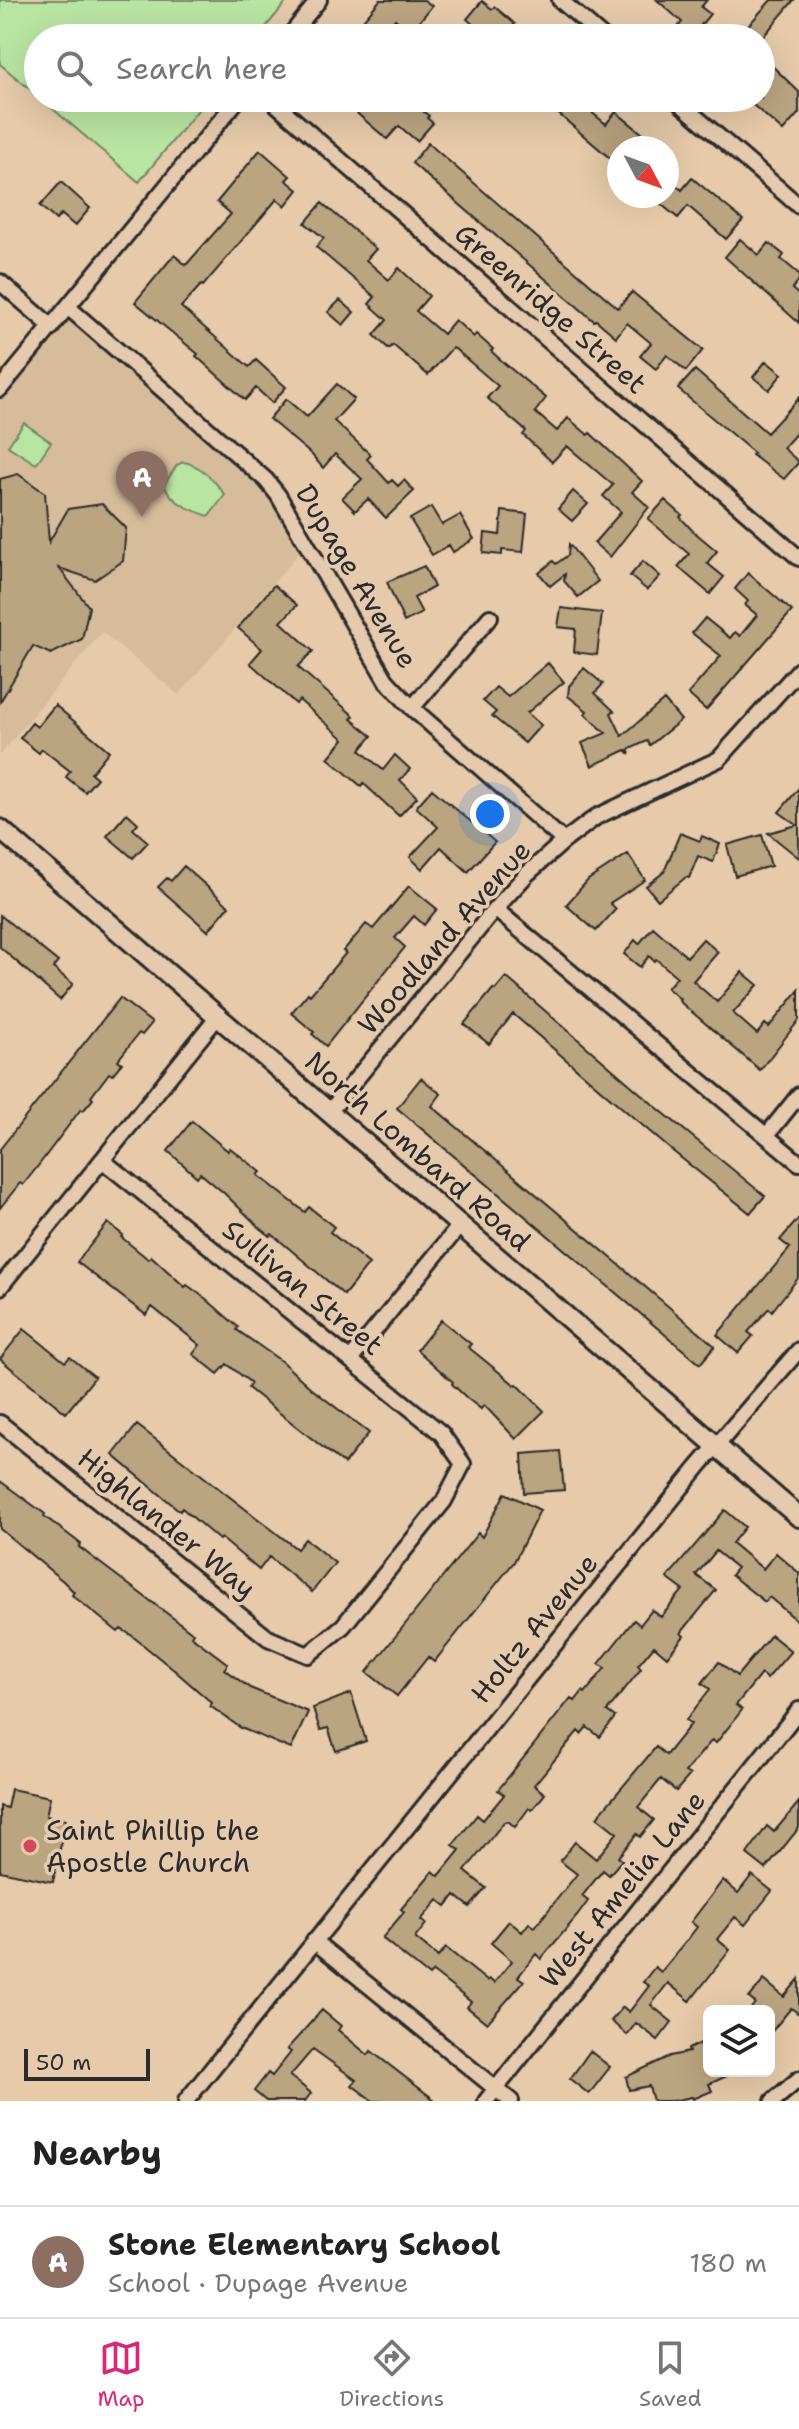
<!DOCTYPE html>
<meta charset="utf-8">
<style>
:root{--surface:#fff;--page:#f2f2f2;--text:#222;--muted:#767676;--line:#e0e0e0;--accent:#db2777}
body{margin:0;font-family:"Shantell Sans",sans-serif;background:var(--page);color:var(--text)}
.controls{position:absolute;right:24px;bottom:24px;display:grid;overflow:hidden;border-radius:12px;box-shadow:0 8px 32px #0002}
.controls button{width:72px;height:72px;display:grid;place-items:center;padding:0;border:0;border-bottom:2px solid var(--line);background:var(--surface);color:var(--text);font:40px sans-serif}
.compass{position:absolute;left:607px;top:136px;width:72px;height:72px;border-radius:50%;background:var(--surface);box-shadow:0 8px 32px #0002;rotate:131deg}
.scale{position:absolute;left:24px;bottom:20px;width:126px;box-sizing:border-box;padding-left:8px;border:4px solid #2b2b2b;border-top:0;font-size:22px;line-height:28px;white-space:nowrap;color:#2b2b2b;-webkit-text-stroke:6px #e5caad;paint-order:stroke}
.you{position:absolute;left:490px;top:814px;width:28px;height:28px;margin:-20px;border:6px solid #fff;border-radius:50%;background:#1a73e8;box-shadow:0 0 0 12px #1a73e833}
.badge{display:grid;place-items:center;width:52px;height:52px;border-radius:50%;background:var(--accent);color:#fff;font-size:26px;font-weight:700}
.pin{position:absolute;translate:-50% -66px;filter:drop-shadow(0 2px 4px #0008)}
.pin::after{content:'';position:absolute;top:42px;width:28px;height:24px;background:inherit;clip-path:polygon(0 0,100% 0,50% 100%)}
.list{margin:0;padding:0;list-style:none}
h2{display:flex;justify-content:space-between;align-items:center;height:104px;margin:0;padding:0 32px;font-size:34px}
h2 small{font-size:26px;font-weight:400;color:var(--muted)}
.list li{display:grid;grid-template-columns:52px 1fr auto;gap:24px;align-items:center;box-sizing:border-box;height:112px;padding:0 32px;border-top:2px solid var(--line)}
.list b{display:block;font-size:30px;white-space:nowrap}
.list p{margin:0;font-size:26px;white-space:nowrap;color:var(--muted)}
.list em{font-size:26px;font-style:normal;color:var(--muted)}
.icon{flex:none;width:44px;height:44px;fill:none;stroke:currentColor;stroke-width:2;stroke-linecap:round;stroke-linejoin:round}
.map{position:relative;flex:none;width:799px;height:2101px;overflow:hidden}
.search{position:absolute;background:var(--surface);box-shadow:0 8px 32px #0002;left:24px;right:24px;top:24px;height:88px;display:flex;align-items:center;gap:20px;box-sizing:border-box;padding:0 28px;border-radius:44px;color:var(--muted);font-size:30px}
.sheet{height:216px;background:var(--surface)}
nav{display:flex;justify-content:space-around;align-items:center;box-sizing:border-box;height:112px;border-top:2px solid var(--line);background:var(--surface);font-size:22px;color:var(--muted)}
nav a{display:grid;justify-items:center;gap:4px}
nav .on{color:var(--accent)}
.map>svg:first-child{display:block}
.built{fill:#d6bc9b}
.green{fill:#b9e5a3;stroke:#728867;stroke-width:2}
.building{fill:#bba480;stroke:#2b2b2b;stroke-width:2}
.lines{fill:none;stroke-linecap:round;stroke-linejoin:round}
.minor-casing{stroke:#2b2b2b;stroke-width:20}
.tertiary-casing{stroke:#2b2b2b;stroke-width:24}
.minor{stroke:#e5caad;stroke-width:14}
.tertiary{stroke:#e5caad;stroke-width:18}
.poi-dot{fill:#d1495b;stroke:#e5caad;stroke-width:3}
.labels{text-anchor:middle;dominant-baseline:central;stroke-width:7;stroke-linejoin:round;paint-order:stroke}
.street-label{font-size:28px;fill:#2b2b2b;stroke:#e5caad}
.poi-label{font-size:28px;fill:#2b2b2b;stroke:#e5caad;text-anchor:start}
</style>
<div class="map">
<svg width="799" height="2101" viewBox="0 0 799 2101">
<rect width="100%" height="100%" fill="#e6caa9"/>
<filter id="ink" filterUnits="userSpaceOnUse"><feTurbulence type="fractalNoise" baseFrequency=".0125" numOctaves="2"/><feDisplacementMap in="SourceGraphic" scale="16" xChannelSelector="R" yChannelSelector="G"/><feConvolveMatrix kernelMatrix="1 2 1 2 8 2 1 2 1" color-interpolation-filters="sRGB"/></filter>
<g filter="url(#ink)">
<!-- built -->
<path class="built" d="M67,312L265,486L303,548L179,695L102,632L0,755V394Z"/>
<!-- green -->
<path class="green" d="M0,0H288L257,38H38V96L0,64Z
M40,98H208L139,182Z
M24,423L51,442L36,464L8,446Z
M183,462C200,464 215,481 225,495L209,516C191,510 172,503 164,485L177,465Z"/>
<!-- building -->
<path class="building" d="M380,0H424L432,6L411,32L395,19L380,38H361L353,32Z
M657,0H707L701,7L710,14L701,25L716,38H669L682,22Z
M771,0H794L762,38H737Z
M482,1L492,9L495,7L515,24L503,38H488L467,19Z
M761,55L799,92V113L783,131L745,98H761Z
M339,98H407L429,116L427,118L433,123L417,141L399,126L387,139Z
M540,98H574L606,124L616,112L660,148H619V166Z
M428,143L618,308L632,292L703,350L686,371L667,355L656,369L640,356L651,343L627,323L616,337L596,320L594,321L412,163Z
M260,150L290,176L286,180L298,190L285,206L277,199L203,286L201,285L181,307L249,367L256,360L286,387L272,403L256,388L245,400L196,356L198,354L135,302L174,255L186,265L231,214L217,202Z
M667,178L682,190L692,178L743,220L726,239L688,206L678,218L651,196H667Z
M61,182L90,208L75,226L61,214L56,220L40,206Z
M322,203L376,249L366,260L389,280L399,268L429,296L416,311L443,334L455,320L474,337L476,334L493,349L491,351L504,363L546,398L535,412L557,431L568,418L588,435L590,433L642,481L632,492L649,507L610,557L594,543L621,512L603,496L613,485L567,446L552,462L523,435L526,431L487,398L498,386L455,349L452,348L428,375L393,345L389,349L374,335L387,320L369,304L375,297L316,247L324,238L305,223Z
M740,239L759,255L769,243L784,255L781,259L799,274V280L792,289L799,295V323L725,257Z
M340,300L354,312L343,325L328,312Z
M766,361L782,374L769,390L753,377Z
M695,370L767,433L799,398V430L783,448L799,462L784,479L752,455L754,453L678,389Z
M337,384L354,399L334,421L371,455L367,459L389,483L392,480L398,486L404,480L414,491L386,518L368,499L355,511L342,498L362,479L335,454L323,468L312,455L269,419L286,399L307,417Z
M18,474L45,493L49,542L68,509L102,504L126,528L123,561L95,580L59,568L89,607L82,639L51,654L33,646L0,702V479Z
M573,491L588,504L572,521L558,509Z
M665,500L682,515L680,517L692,530L717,551L707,563L724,577L710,594L678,567L689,554L648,519Z
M431,507L442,525L460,515L474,539L453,552L449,545L432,555L410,519Z
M502,511L527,514L523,552L502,550V555L483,553L485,533L500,535Z
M569,544L598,581L578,597L564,581L565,574L550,586L539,573L553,561L556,564L568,555Z
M643,561L660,576L647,590L630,576Z
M424,566L434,587L414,598L422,613L404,622L387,582Z
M748,573L792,611L706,710L688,694L721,656L692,633L705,618L730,638L735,632L740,636L757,615L745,605L748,601L735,589Z
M274,585L297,605L281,622L313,651L298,667L354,716L351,719L372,736L360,750L383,770L395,755L410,769L400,780L417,797L399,816L363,783L361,786L328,758L344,739L299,700L296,704L250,663L262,649L238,628Z
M561,608L602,613L597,655L574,652L576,629L558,627Z
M548,663L564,682L527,713L541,725L525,743L492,716L496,712L483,701L496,687L508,697Z
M584,668L603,684L595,693L614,711L611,713L622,736L664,700L681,720L650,745L647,741L628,750L630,754L626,750L592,766L582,743L606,733L585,714L587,711L568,696L569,686Z
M55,705L109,751L91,773L97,778L85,792L66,777L70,771L42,749L39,753L20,738L32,723L37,727Z
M799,788V858L768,833L797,825L779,812Z
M432,789L495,842L468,872L441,847L422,869L410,857L438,827L416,807Z
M127,813L138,823L133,829L148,842L133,858L107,836Z
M680,833L700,841L702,836L720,844L713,862L698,856L689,878L686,877L658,900L646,886L664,872Z
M762,835L771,866L735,876L727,845Z
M628,854L645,880L610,903L616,909L596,931L566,905L588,880Z
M184,866L229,906L208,931L158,887L167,878L171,881Z
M409,886L437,909L424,925L414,916L395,938L405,947L326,1046L312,1034L314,1032L291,1013L308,993L310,995L346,953L343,951L366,924L373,929Z
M0,915L58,962L53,968L73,984L60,1000L0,947Z
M653,927L687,957L703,939L718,952L693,981L717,1002L742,972L758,985L733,1013L757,1034L765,1024L769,1027L799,990V1020L760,1070L679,1001L680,999L667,988L677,977L656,959L654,961L649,956L640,967L624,954L635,940L639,944Z
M506,977L655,1106L765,1196L750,1213L670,1149L513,1014L489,1044L464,1024L493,989L495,990Z
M120,998L152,1023L142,1035L139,1033L118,1060L122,1063L112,1075L109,1073L91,1097L93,1099L83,1111L81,1109L38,1166L23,1185L20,1183L0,1208V1149Z
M421,1078L441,1094L432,1106L715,1346L700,1364L397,1108Z
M192,1121L228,1151L230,1148L261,1172L258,1175L305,1212L309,1207L334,1227L330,1232L369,1264L344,1295L272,1234L270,1236L258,1226L224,1193L200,1173L197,1177L168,1151Z
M799,1218V1277L772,1311L769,1308L748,1332L753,1336L738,1353L717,1335L790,1248L780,1240Z
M108,1223L123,1235L121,1237L148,1259L151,1256L185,1287L187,1285L205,1298L238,1327L237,1330L281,1361L312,1389L369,1433L344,1464L248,1388L251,1383L227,1364L218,1374L193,1354L200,1345L152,1307L146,1315L77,1262Z
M441,1320L471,1344L468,1347L515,1385L517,1384L544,1411L516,1439L484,1405L481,1409L468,1399L452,1384L453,1382L417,1350Z
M24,1329L65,1362L70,1357L95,1377L66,1413L0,1359Z
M137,1425L297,1549L305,1539L335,1563L312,1592L269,1557L259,1570L221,1538L219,1540L182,1508L180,1511L113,1455Z
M560,1451L564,1490L524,1493L522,1454Z
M0,1481L45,1514L44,1516L81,1544L79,1547L104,1566L193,1633L191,1636L228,1664L224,1669L250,1688L308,1712L291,1749L241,1728L210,1706L212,1703L174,1670L131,1635L121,1629L118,1632L72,1595L74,1592L63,1581L0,1529Z
M505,1493L540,1510L514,1562L434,1662L428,1657L397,1696L367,1672L478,1533L482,1537Z
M725,1510L745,1527L732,1543L763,1569L776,1553L799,1573V1622L769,1597L765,1602L731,1575L737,1568L716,1551L696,1575L716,1590L681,1633L684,1636L667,1657L654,1646L638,1665L641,1669L607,1711L615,1717L600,1737L587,1727L581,1734L578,1731L534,1785L545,1794L532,1810L529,1808L515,1827L508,1821L504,1822L465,1871L486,1888L470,1907L455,1895L446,1906L438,1900L421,1920L426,1924L415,1938L438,1957L446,1948L487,1981L489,1979L494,1983L512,1961L491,1943L509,1921L522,1932L529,1923L535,1927L577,1874L560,1861L575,1842L596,1859L617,1833L597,1817L656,1747L666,1755L691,1724L686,1720L710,1689L702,1683L719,1662L737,1676L771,1635L791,1651L767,1679L761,1674L736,1705L742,1710L716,1743L712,1740L685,1772L690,1775L676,1791L661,1779L638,1807L654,1820L640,1837L637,1834L618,1857L622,1860L609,1875L603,1870L582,1896L588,1901L578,1915L541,1959L536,1954L518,1977L524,1981L487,2023L467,2007L471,2002L433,1972L429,1976L382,1938L404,1912L401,1909L433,1871L439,1876L460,1850L453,1845L477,1815L483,1820L504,1795L498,1790L571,1698L575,1701L583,1691L585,1693L605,1668L599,1664L634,1620L640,1625L652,1610L661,1617L683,1590L667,1578Z
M351,1693L366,1741L336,1751L328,1728L320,1730L313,1708Z
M11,1789L50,1797L46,1816L66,1820L53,1882L0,1871V1806L7,1808Z
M799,1802V1828L766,1869L747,1854L767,1826L774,1832Z
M752,1875L772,1891L745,1925L735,1917L717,1939L730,1950L690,2001L668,1983L651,2005L672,2022L658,2040L636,2023L627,2035L611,2021L623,2007L629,2012L649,1986L643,1982L655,1967L661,1972L685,1943L697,1927L691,1922L723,1880L738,1893Z
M799,1979V2014L791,2008L769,2035V2011H749L755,2003L749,1998L764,1980L784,1997Z
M322,2010L341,2026L338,2030L368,2055L371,2051L436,2101H373L352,2085L356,2080L313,2049L290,2076L311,2093L305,2101H266L254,2091L268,2073L272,2076L291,2052L287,2049Z
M709,2039V2071H738L709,2084L712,2091L693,2099L692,2097L672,2101H653L649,2086L629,2090L626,2077L670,2056L689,2052L688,2049Z
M590,2051L610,2067L589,2094L570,2079Z"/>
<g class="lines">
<!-- minor casing -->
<g class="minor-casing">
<path id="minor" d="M560,0L604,38
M288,38L319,0
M269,98L799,558
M674,98L799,206
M0,282L52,327
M69,308L266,480L278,495L386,680L412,708L564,841
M0,389L239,98
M412,708L490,617
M495,909L799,1163
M330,1111L495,909L527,874L564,841L596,817L719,759L799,670
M767,1135L799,1095
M0,1287L218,1016
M351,1359L461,1224
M0,1423L268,1638L308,1655L343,1626L444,1501L463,1464L441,1433L102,1160
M314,1941L511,2101
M186,2101L698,1467L799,1350
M486,2101L799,1710
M773,2101L799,2079"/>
</g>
<!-- tertiary casing -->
<g class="tertiary-casing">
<path id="tertiary" d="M0,829L799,1517"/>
</g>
<!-- minor -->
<use href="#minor" class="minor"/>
<!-- tertiary -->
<use href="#tertiary" class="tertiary"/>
</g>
</g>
<!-- markers -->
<circle class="poi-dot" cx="30" cy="1846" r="8"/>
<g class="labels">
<!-- street labels -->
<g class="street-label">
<text transform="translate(551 308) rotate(41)">Greenridge Street</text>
<text transform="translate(357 576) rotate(59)">Dupage Avenue</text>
<text transform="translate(444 937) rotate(-49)">Woodland Avenue</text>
<text transform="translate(418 1151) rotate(41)">North Lombard Road</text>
<text transform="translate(303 1287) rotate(39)">Sullivan Street</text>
<text transform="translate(167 1523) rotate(39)">Highlander Way</text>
<text transform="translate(534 1628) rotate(-51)">Holtz Avenue</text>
<text transform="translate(622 1889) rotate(-51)">West Amelia Lane</text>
</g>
<!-- poi labels -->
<g class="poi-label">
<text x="46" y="1830">Saint Phillip the<tspan x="46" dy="32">Apostle Church</tspan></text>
</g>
</g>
</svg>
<div class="controls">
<button><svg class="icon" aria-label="layers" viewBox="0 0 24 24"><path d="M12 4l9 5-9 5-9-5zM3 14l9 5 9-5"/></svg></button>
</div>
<svg class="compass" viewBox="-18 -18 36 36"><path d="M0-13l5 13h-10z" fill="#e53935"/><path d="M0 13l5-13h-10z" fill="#767676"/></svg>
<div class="scale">50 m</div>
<div class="you"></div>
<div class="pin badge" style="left:142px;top:517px;background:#8d6e63">A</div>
<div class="search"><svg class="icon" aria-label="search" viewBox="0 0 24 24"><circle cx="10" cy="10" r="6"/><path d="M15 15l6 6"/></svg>Search here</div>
</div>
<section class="sheet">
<h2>Nearby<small></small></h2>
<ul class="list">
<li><span class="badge" style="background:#8d6e63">A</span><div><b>Stone Elementary School</b><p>School · Dupage Avenue</p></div><em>180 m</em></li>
</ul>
</section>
<nav>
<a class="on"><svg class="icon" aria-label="map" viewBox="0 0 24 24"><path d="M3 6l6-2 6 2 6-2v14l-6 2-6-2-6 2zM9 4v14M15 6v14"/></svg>Map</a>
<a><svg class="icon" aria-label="directions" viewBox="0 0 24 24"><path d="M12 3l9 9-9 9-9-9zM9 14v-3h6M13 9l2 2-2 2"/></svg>Directions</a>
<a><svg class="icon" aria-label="saved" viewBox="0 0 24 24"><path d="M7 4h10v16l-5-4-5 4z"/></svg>Saved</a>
</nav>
